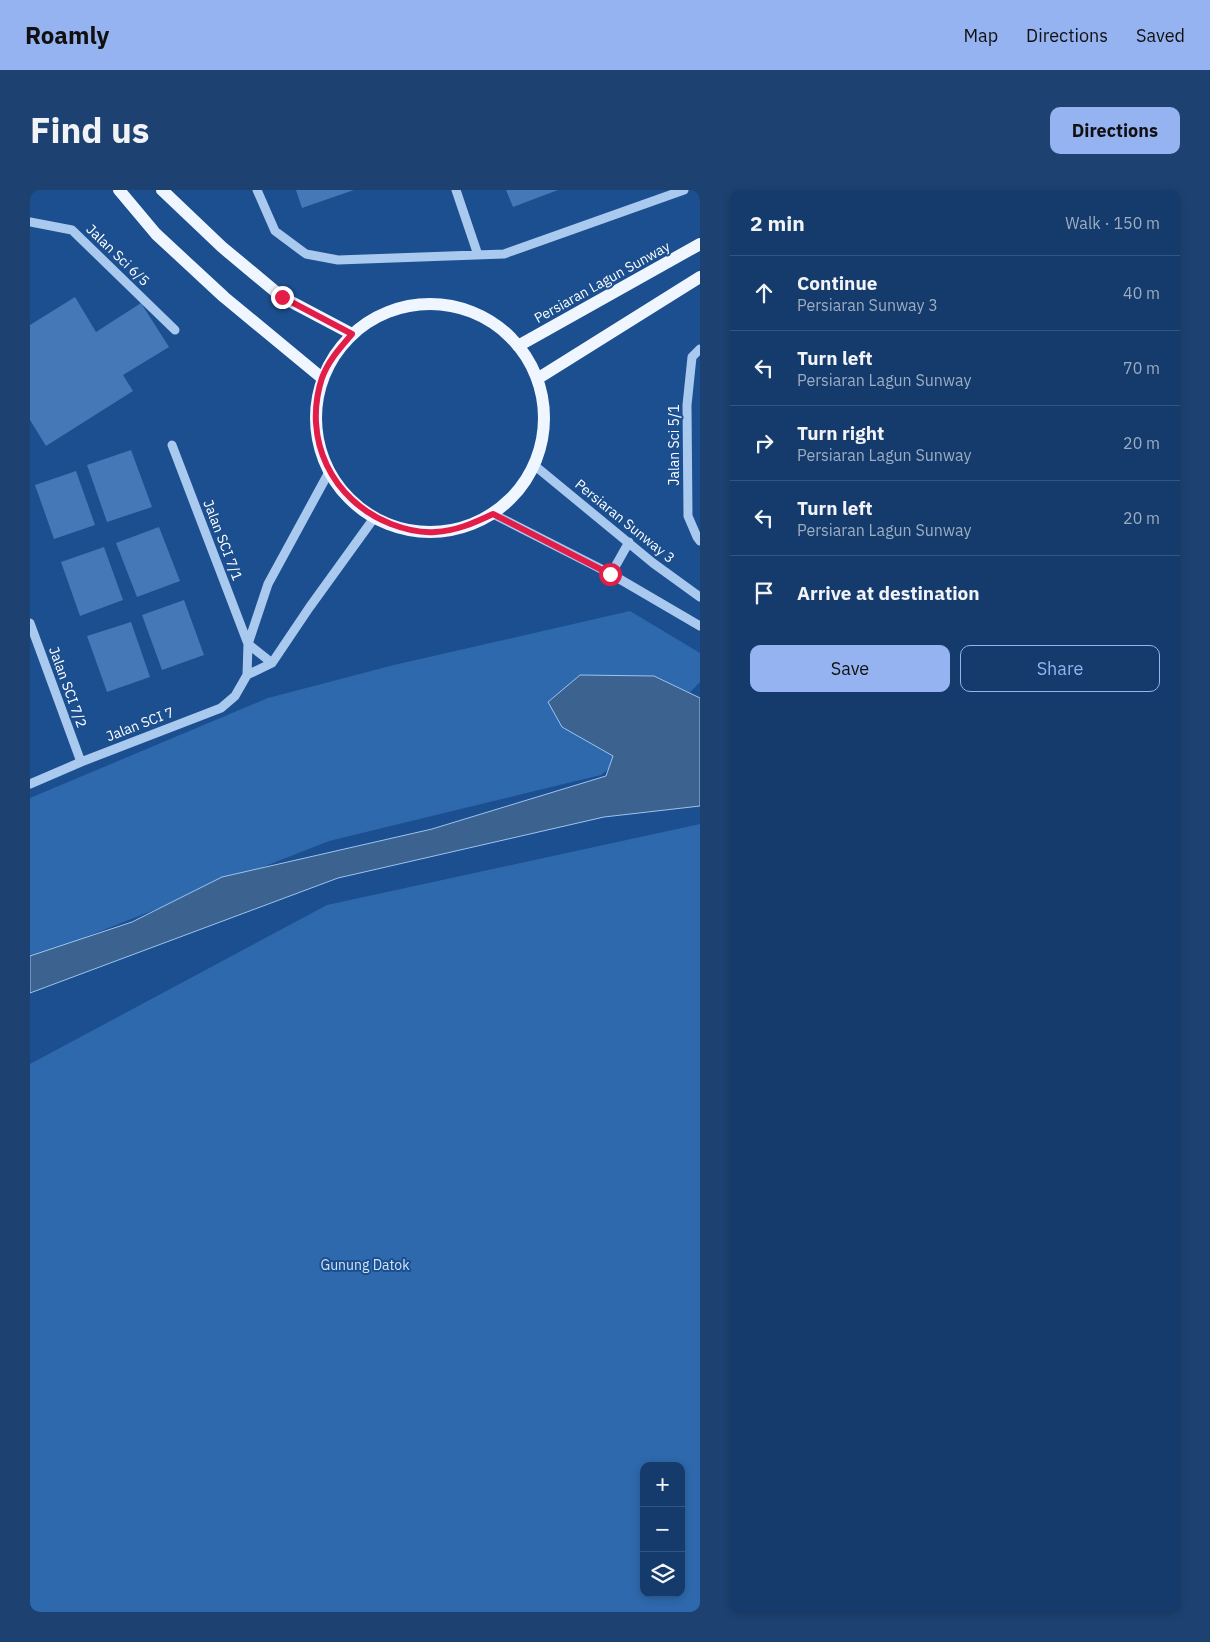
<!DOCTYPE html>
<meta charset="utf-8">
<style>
:root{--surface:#143b6b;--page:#1d4271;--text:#f1f3f6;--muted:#9dadc1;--line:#33557e;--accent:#95b2f1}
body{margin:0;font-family:"IBM Plex Sans",sans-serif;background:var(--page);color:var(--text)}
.controls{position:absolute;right:15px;bottom:15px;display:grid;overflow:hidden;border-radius:10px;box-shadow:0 2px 8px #0003}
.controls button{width:45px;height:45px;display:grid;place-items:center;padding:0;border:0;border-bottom:1px solid var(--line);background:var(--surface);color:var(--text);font:25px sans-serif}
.stop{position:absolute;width:15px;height:15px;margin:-11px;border:4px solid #e11d48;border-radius:50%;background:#fff}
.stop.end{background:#e11d48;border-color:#fff;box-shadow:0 1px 5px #0008}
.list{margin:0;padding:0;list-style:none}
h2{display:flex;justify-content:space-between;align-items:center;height:65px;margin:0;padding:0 20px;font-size:21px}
h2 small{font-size:16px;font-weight:400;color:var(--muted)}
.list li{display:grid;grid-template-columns:32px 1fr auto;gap:15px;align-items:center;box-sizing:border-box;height:75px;padding:0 20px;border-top:1px solid var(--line)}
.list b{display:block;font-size:19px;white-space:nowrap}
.list p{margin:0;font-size:16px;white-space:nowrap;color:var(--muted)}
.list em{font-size:16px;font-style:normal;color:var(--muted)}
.actions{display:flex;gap:10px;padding:15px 20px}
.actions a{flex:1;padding:11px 0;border:1px solid var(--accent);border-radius:10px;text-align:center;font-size:18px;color:var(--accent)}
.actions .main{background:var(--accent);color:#111}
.icon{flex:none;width:28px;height:28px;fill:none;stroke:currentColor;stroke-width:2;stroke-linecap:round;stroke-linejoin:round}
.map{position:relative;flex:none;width:670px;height:1422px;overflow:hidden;border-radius:10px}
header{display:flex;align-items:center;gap:30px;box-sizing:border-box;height:70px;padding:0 25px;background:var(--accent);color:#111}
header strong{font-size:24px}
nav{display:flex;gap:28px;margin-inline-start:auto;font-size:18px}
.intro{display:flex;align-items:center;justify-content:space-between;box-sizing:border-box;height:120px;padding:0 30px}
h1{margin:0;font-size:35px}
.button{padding:12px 22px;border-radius:10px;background:var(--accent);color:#111;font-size:18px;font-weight:700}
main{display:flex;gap:30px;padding:0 30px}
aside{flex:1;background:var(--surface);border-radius:10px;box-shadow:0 2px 8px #0003}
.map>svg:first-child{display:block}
.green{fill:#2e69ad;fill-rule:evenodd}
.water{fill:#3c6290;stroke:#9cc4f0}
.building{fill:#4478b7}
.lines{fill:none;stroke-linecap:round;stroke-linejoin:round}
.minor{stroke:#a9c9ee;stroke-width:9}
.major{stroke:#f0f6ff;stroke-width:12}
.route{stroke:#e11d48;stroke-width:6}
.labels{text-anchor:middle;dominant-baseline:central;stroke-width:4;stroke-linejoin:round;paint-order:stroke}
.street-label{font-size:14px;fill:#fff;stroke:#1b4f8f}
.park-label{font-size:14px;fill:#cfe3fa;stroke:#1b4f8f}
</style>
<header>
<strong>Roamly</strong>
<nav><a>Map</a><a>Directions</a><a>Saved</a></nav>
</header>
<div class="intro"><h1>Find us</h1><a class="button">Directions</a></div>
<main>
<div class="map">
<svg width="670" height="1422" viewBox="0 0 670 1422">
<rect width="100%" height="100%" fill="#1b4f8f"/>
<!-- green -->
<path class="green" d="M600,421L670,463V492L618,546L571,585L299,651L0,769V608L238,508L364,475Z
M670,634V1422H0V874L297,715ZM614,1276H651V1403H614Z"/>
<!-- water -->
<path class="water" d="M550,485L624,486L670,508V616L574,627L308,688L0,803V766L102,732L192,687L402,639L576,586L583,566L532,537L518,512Z"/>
<!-- building -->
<path class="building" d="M266,0H324L272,18Z
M476,0H528L483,17Z
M45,107L66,142L111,113L139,157L93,185L103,201L16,256L0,230V135Z
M101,260L122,317L77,332L57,275Z
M46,281L65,335L24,349L5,295Z
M129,337L150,391L107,407L86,353Z
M74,357L93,410L50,426L31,372Z
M154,410L174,465L132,480L112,425Z
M101,432L120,487L77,502L57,446Z"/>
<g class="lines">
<!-- minor -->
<path class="minor" d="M227,0L245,41L276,64L308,70L474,64L654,0
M426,0L448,65
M0,32L42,40L145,140
M670,159L662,167L657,215L658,326L667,347L670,351
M142,255L218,454L242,473
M504,275L623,373L670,407
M463,324L581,384L670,436
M581,384L599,352
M0,433L51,572
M217,485L242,473L279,418L344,328
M0,594L51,572L191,518L205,506L217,485L218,454L238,394L299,282"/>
<!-- major -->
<path class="major" d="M89,0L126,44L194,107L292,188
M132,0L192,57L252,107L322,144
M286 228a114 114 0 1 1 228 0a114 114 0 1 1-228 0Z
M488,156L670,54
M507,189L670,87"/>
</g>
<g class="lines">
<!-- route -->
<path class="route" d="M252,107L322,144C310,158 298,171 292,188C272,249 302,311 361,334C374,339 391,343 405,342C426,341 444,333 463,324L580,384"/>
</g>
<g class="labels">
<!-- street labels -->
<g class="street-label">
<text transform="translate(88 65) rotate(44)">Jalan Sci 6/5</text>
<text transform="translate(572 92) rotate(-29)">Persiaran Lagun Sunway</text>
<text transform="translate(644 255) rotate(-90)">Jalan Sci 5/1</text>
<text transform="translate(595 331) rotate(39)">Persiaran Sunway 3</text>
<text transform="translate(193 350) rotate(69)">Jalan SCI 7/1</text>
<text transform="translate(38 497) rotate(70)">Jalan SCI 7/2</text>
<text transform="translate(110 534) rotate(-21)">Jalan SCI 7</text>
</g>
<!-- park labels -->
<g class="park-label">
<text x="335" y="1075">Gunung Datok</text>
</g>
</g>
</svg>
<div class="controls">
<button>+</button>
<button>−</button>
<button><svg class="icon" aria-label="layers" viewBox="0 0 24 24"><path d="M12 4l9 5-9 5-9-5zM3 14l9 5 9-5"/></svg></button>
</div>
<div class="stop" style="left:580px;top:384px"></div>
<div class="stop end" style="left:252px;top:107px"></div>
</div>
<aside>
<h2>2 min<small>Walk · 150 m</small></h2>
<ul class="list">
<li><svg class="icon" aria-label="ahead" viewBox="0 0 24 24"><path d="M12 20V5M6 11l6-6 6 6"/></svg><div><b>Continue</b><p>Persiaran Sunway 3</p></div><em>40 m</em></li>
<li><svg class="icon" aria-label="left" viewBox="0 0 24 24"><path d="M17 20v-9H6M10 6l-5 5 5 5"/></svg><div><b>Turn left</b><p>Persiaran Lagun Sunway</p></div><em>70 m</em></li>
<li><svg class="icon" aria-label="right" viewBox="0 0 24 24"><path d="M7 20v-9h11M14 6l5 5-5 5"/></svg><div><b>Turn right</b><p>Persiaran Lagun Sunway</p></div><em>20 m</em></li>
<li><svg class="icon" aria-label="left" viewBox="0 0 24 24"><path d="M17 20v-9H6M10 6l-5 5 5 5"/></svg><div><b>Turn left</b><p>Persiaran Lagun Sunway</p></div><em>20 m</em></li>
<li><svg class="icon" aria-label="arrive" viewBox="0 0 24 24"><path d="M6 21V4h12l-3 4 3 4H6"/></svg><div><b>Arrive at destination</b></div></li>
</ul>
<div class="actions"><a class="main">Save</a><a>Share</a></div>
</aside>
</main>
